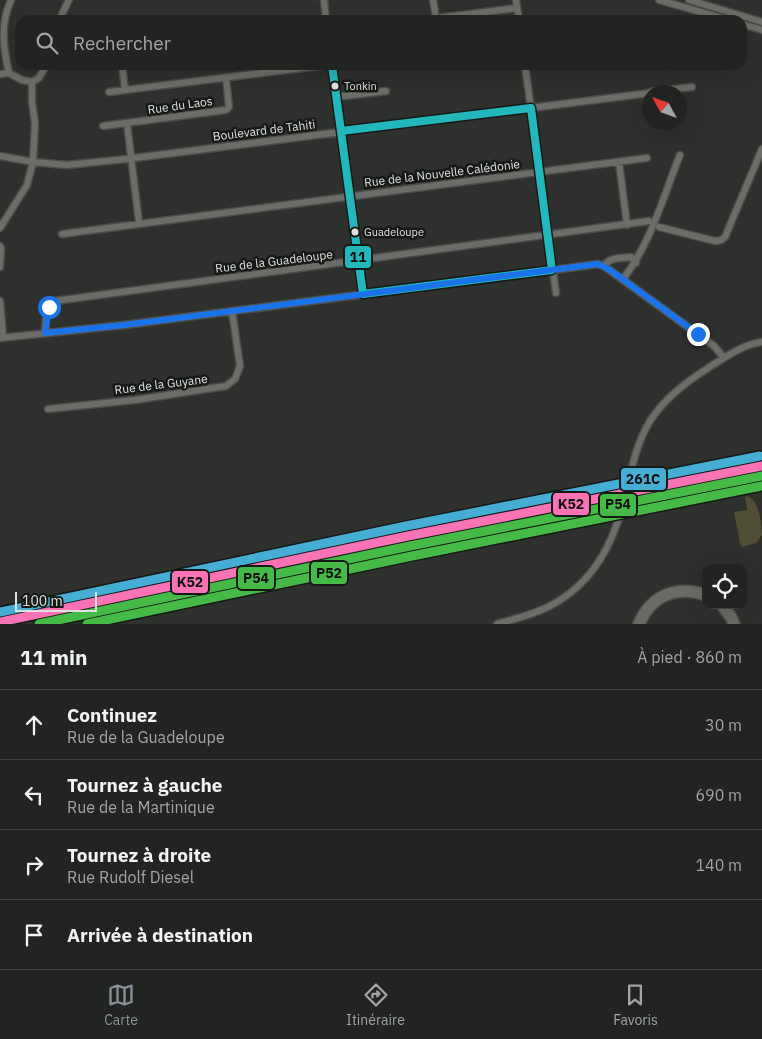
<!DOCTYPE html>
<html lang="fr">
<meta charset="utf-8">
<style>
:root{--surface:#222422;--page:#2e302f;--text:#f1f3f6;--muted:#a2a4a5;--line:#3f4140;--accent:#8c9099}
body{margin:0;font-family:"IBM Plex Sans",sans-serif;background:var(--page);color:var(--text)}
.controls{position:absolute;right:15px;bottom:15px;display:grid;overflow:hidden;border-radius:10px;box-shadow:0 5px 20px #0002}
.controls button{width:45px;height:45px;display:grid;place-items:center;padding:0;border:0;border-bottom:1px solid var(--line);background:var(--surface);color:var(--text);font:25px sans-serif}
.compass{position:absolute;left:642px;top:85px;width:45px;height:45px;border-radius:50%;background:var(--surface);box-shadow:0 5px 20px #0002;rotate:310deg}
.scale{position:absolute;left:15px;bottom:12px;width:82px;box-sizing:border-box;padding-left:5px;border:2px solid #dee1dd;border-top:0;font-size:14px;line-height:18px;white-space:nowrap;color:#dee1dd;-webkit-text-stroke:4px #161916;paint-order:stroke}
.stop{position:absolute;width:15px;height:15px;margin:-11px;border:4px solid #1a73e8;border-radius:50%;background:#fff}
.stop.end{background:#1a73e8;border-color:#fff;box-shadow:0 1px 5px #0008}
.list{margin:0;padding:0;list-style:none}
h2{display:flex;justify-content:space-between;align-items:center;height:65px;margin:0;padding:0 20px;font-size:21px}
h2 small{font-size:16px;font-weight:400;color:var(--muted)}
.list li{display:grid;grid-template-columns:32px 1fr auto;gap:15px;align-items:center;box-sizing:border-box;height:70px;padding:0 20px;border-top:1px solid var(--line)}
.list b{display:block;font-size:19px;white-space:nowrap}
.list p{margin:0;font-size:16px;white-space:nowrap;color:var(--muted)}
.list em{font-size:16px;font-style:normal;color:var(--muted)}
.icon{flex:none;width:28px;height:28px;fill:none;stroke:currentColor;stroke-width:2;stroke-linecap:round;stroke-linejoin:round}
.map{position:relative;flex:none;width:762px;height:624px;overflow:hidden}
.search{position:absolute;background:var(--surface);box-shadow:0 5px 20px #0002;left:15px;right:15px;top:15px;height:55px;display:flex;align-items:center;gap:12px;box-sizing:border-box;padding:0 18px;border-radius:15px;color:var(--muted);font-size:19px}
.sheet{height:345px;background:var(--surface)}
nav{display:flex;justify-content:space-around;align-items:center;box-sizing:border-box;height:70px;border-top:1px solid var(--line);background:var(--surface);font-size:14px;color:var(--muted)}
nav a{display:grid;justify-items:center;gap:2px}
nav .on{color:var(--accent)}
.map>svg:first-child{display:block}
.green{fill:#504f35}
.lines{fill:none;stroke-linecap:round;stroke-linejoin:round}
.minor-casing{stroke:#4a4b4a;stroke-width:9}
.motorway-casing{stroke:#4a4b4a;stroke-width:14}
.minor{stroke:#6b6d68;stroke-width:6}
.motorway{stroke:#686c64;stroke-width:11}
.bus-1-casing{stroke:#161916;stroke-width:11}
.bus-1{stroke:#23b6bb;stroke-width:8}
.rail-1-casing{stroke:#161916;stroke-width:12}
.rail-2-casing{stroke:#161916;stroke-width:12}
.rail-3-casing{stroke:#161916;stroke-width:12}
.rail-4-casing{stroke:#161916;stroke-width:12}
.rail-1{stroke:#f973b5;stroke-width:9}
.rail-2{stroke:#46ba46;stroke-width:9}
.rail-3{stroke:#46aed5;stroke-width:9}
.rail-4{stroke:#46ba46;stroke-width:9}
.route{stroke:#1a73e8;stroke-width:6}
.bus-dot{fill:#dee1dd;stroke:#161916;stroke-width:2}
.labels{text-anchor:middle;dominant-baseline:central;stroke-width:5;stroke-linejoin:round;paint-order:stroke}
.bus-label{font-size:11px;fill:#dee1dd;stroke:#161916;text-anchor:start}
.street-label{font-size:12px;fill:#dee1dd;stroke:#161916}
.line-badge{stroke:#161916;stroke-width:2}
.pale-badge-label{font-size:14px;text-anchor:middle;font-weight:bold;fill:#111}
</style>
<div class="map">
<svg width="762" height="624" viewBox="0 0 762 624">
<rect width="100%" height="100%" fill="#2d302d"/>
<!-- green -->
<path class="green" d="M745,496C760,497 761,524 762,535L756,543L742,547L740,543L734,512L747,510Z"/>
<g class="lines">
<!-- minor casing -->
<g class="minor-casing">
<path id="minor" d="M324,0L326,20
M433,0L436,18
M516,0L519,20
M659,0L729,20
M689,0L762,22
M59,20L69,0
M422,20L517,8
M742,24L762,30
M122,65L125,90
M332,65L363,294
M525,65L556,293
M9,73C3,46 0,25 11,0
M0,74L9,73L22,80L32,82L39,78L46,65
M109,92L327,65
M650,92L692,87
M336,97L386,91
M127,123L139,223
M103,126L226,110L229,107L226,78
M0,156L33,162L67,165L126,159L650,93
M619,162L627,225
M659,227L715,241L721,240L725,237L762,149
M0,228L27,185L33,162L35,123L32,102V82
M62,234L647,158
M0,246L1,248L0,267
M604,266L714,346L724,358
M623,279C651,243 663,197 680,155
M0,301L3,337
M45,333C46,322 45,306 55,301L649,221
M0,338L124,325L561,269L598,264L604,266C609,257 622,258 631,257L636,263
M48,409L135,400L226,386L235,379L240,366L232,311
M497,624C514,619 532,615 548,607C593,584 614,544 625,496C631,471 636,444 650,421C665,398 685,383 708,368C726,357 741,345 762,342"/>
</g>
<!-- motorway casing -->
<g class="motorway-casing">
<path id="motorway" d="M722,605L731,617L734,624
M639,624C651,595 677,585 706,595"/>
</g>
<!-- minor -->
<use href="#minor" class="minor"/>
<!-- motorway -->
<use href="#motorway" class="motorway"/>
<!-- bus-1 casing -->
<g class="bus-1-casing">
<path id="bus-1" d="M332,65L363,294L552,270L531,108L341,131"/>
</g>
<!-- bus-1 -->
<use href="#bus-1" class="bus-1"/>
<!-- rail-1 casing -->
<g class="rail-1-casing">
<path id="rail-1" d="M0,622L408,536L762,466"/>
</g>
<!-- rail-2 casing -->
<g class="rail-2-casing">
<path id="rail-2" d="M39,624L410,546L762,476"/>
</g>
<!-- rail-3 casing -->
<g class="rail-3-casing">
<path id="rail-3" d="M0,612L406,526L760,456"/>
</g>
<!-- rail-4 casing -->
<g class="rail-4-casing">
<path id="rail-4" d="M87,624L412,556L762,486"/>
</g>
<!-- rail-1 -->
<use href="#rail-1" class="rail-1"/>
<!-- rail-2 -->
<use href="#rail-2" class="rail-2"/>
<!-- rail-3 -->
<use href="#rail-3" class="rail-3"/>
<!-- rail-4 -->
<use href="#rail-4" class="rail-4"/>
</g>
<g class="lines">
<!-- route -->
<path class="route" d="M49,307L45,333L124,325L598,264L610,270L698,334"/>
</g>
<!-- markers -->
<g class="bus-dot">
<circle cx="335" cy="86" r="4.5"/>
<circle cx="355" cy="232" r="4.5"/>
</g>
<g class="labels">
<!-- bus labels -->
<g class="bus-label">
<text x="344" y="86">Tonkin</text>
<text x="364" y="232">Guadeloupe</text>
</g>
<!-- street labels -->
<g class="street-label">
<text transform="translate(180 105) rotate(-8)">Rue du Laos</text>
<text transform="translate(264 130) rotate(-7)">Boulevard de Tahiti</text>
<text transform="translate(442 173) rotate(-7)">Rue de la Nouvelle Calédonie</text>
<text transform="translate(274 261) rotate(-7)">Rue de la Guadeloupe</text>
<text transform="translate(161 384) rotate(-7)">Rue de la Guyane</text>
</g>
</g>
<g class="line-badge">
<rect x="344" y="245" width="28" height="24" rx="5" fill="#23b6bb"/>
<rect x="620" y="467" width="47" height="24" rx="5" fill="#46aed5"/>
<rect x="552" y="492" width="38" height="24" rx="5" fill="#f973b5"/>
<rect x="599" y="493" width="38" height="24" rx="5" fill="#46ba46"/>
<rect x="310" y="561" width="38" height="24" rx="5" fill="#46ba46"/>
<rect x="237" y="566" width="38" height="24" rx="5" fill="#46ba46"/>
<rect x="171" y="570" width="38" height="24" rx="5" fill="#f973b5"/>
</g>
<g class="pale-badge-label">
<text x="358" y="262">11</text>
<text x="643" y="484">261C</text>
<text x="571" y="509">K52</text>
<text x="618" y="509">P54</text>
<text x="329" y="578">P52</text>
<text x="256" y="583">P54</text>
<text x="190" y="587">K52</text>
</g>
</svg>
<div class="controls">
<button><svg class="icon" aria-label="locate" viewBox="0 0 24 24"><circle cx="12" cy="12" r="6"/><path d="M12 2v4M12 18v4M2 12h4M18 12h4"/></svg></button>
</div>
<svg class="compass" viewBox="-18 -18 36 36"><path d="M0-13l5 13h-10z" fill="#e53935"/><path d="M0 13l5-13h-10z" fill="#a2a4a5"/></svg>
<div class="scale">100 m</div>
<div class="stop" style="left:49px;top:307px"></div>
<div class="stop end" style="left:698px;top:334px"></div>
<div class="search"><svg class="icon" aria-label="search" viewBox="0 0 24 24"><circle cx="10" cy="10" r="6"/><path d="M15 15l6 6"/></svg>Rechercher</div>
</div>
<section class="sheet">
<h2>11 min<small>À pied · 860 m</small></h2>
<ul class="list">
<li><svg class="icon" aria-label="ahead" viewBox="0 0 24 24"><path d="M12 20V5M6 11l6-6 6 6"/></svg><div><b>Continuez</b><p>Rue de la Guadeloupe</p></div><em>30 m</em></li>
<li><svg class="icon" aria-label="left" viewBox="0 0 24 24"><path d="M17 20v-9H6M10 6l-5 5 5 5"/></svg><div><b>Tournez à gauche</b><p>Rue de la Martinique</p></div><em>690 m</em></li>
<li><svg class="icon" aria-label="right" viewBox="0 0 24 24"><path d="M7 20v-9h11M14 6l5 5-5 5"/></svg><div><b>Tournez à droite</b><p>Rue Rudolf Diesel</p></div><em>140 m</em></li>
<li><svg class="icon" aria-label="arrive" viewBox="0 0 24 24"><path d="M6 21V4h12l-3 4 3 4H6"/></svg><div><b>Arrivée à destination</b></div></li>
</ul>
</section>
<nav>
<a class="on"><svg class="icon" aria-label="map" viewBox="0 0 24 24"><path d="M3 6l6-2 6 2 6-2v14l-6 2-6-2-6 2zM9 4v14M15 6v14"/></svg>Carte</a>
<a><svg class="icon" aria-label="directions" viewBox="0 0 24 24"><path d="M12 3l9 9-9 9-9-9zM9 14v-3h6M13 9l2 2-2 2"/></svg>Itinéraire</a>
<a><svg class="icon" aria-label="saved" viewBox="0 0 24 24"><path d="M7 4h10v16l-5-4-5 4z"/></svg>Favoris</a>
</nav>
